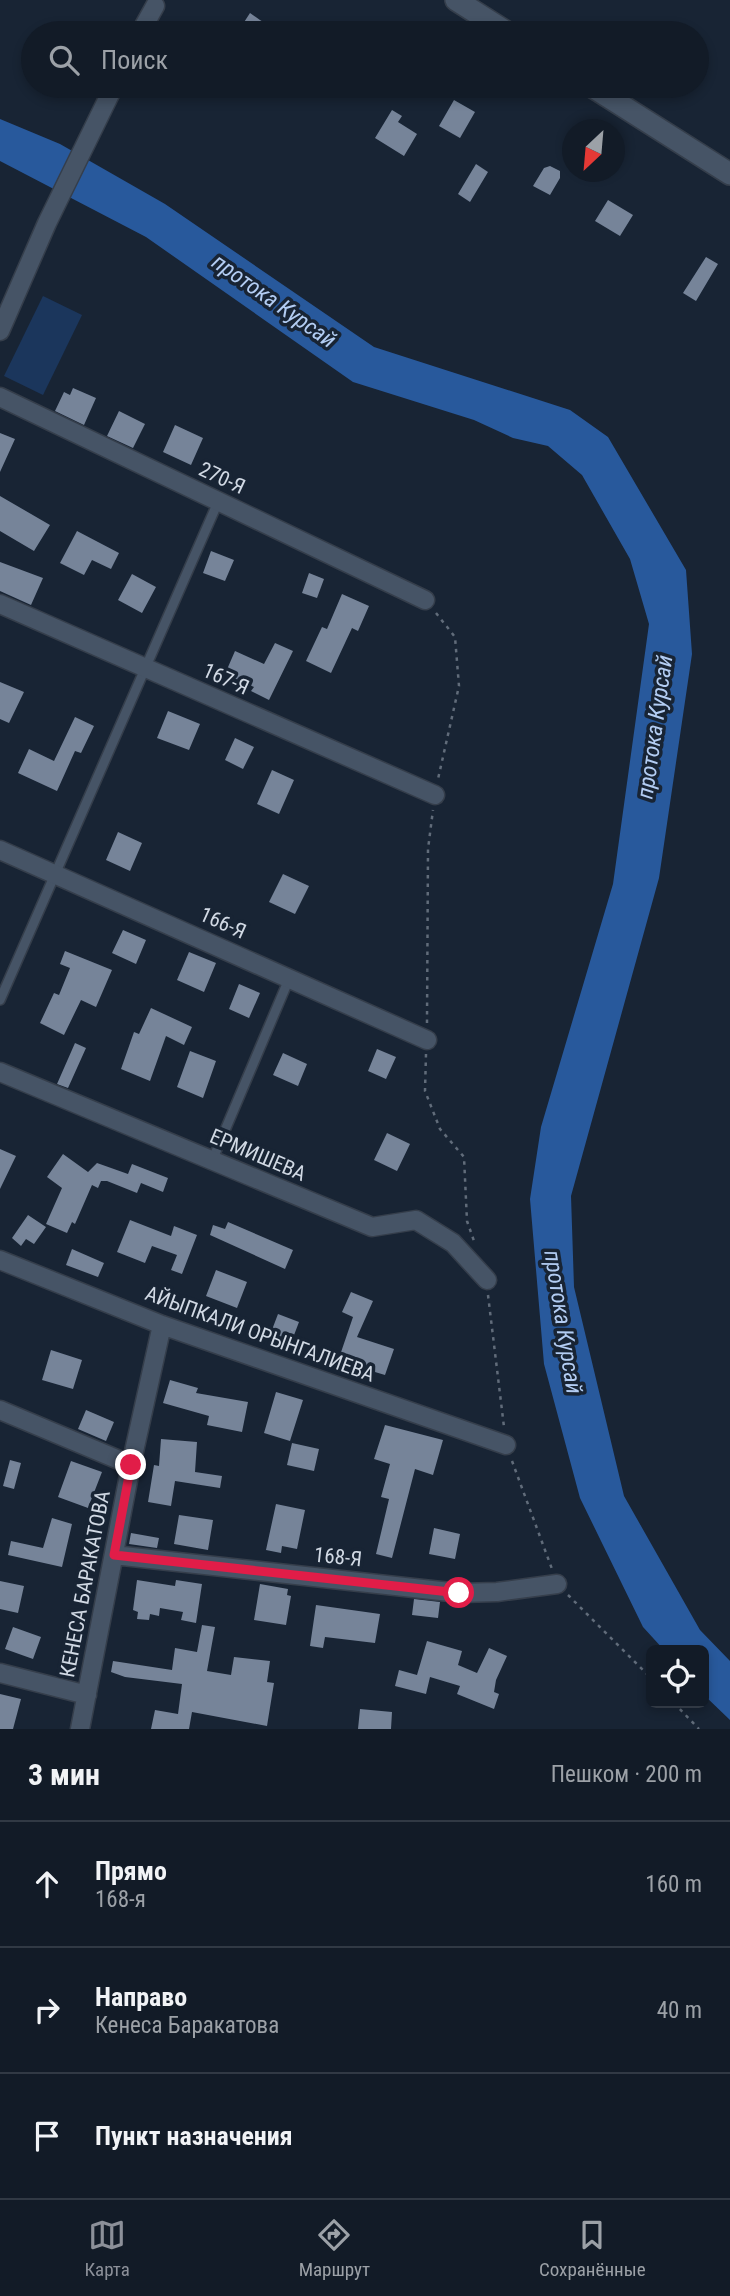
<!DOCTYPE html>
<html lang="ru">
<meta charset="utf-8">
<style>
:root{--surface:#121b27;--page:#1b242f;--text:#f1f3f6;--muted:#9ca1a7;--line:#313944;--accent:#8c9099}
body{margin:0;font-family:"Roboto Condensed",sans-serif;background:var(--page);color:var(--text)}
.controls{position:absolute;right:21px;bottom:21px;display:grid;overflow:hidden;border-radius:10px;box-shadow:0 4px 10px #0003}
.controls button{width:63px;height:63px;display:grid;place-items:center;padding:0;border:0;border-bottom:2px solid var(--line);background:var(--surface);color:var(--text);font:35px sans-serif}
.compass{position:absolute;left:562px;top:119px;width:63px;height:63px;border-radius:50%;background:var(--surface);box-shadow:0 4px 10px #0003;rotate:206deg}
.stop{position:absolute;width:21px;height:21px;margin:-16px;border:5px solid #e11d48;border-radius:50%;background:#fff}
.stop.end{background:#e11d48;border-color:#fff;box-shadow:0 2px 7px #0008}
.list{margin:0;padding:0;list-style:none}
h2{display:flex;justify-content:space-between;align-items:center;height:91px;margin:0;padding:0 28px;font-size:30px}
h2 small{font-size:23px;font-weight:400;color:var(--muted)}
.list li{display:grid;grid-template-columns:46px 1fr auto;gap:21px;align-items:center;box-sizing:border-box;height:126px;padding:0 28px;border-top:2px solid var(--line)}
.list b{display:block;font-size:26px;white-space:nowrap}
.list p{margin:0;font-size:23px;white-space:nowrap;color:var(--muted)}
.list em{font-size:23px;font-style:normal;color:var(--muted)}
.icon{flex:none;width:38px;height:38px;fill:none;stroke:currentColor;stroke-width:2;stroke-linecap:round;stroke-linejoin:round}
.map{position:relative;flex:none;width:730px;height:1729px;overflow:hidden}
.search{position:absolute;background:var(--surface);box-shadow:0 4px 10px #0003;left:21px;right:21px;top:21px;height:77px;display:flex;align-items:center;gap:18px;box-sizing:border-box;padding:0 24px;border-radius:38px;color:var(--muted);font-size:26px}
.sheet{height:469px;background:var(--surface)}
nav{display:flex;justify-content:space-around;align-items:center;box-sizing:border-box;height:98px;border-top:2px solid var(--line);background:var(--surface);font-size:19px;color:var(--muted)}
nav a{display:grid;justify-items:center;gap:4px}
nav .on{color:var(--accent)}
.map>svg:first-child{display:block}
.green{fill:#1b365c}
.water{fill:#28599c}
.building{fill:#768499}
.lines{fill:none;stroke-linecap:round;stroke-linejoin:round}
.lane-casing{stroke:#353e4b;stroke-width:12}
.street-casing{stroke:#353e4b;stroke-width:21}
.secondary-casing{stroke:#353e4b;stroke-width:24}
.path{stroke:#616c7a;stroke-width:2.5;stroke-dasharray:3.5 5;stroke-linecap:butt}
.lane{stroke:#465466;stroke-width:9}
.street{stroke:#465466;stroke-width:18}
.secondary{stroke:#465466;stroke-width:21}
.route{stroke:#e11d48;stroke-width:9}
.labels{text-anchor:middle;dominant-baseline:central;stroke-width:7;stroke-linejoin:round;paint-order:stroke}
.street-label{font-size:21px;fill:#d1d9e4;stroke:#182434}
.water-label{font-size:23px;font-style:italic;fill:#b3cdf3;stroke:#182434}
</style>
<div class="map">
<svg width="730" height="1729" viewBox="0 0 730 1729">
<rect width="100%" height="100%" fill="#182434"/>
<!-- green -->
<path class="green" d="M43,296L82,315L43,395L4,376Z"/>
<!-- water -->
<path class="water" d="M0,119L60,144L165,204L374,347L570,410L608,437L686,570L692,654L659,878L571,1196L574,1287L624,1496L700,1630L730,1661V1720L704,1695V1650H664L643,1627L580,1498L544,1364L530,1199L541,1127L613,884L649,624L630,559L582,475L548,446L513,438L474,420L353,382L146,237L0,161Z"/>
<!-- building -->
<path class="building" d="M250,13L260,20L281,33H237Z
M454,100L475,112L460,138L439,126Z
M392,110L402,116L398,122L417,134L404,156L375,138Z
M476,164L488,172L470,202L458,194Z
M550,166L560,171V178L550,195L533,186L544,168Z
M608,200L633,215L620,236L595,221Z
M706,257L718,264L696,301L683,293Z
M73,388L96,398L84,425L55,411L64,392L70,395Z
M119,411L145,424L133,448L107,436Z
M175,425L203,438L191,465L163,452Z
M0,433L15,439L0,472Z
M0,496L50,525L34,551L0,531Z
M77,531L119,553L111,569L92,560L84,575L60,563Z
M211,551L234,560L225,581L203,573Z
M0,562L43,578L31,605L0,591Z
M309,573L324,579L317,598L302,593Z
M132,574L156,587L142,613L118,600Z
M342,594L369,606L358,631L352,628L331,673L306,661L322,627L327,629Z
M275,643L293,651L269,700L251,691L254,687L225,674L235,651L264,664Z
M0,682L24,692L9,723L0,719Z
M168,711L200,724L189,750L157,738Z
M75,717L94,726L81,753L75,751L57,791L18,773L29,749L54,761Z
M235,738L254,747L243,769L225,760Z
M272,770L294,780L279,814L257,804Z
M118,832L142,843L130,871L106,860Z
M283,874L309,886L295,914L269,902Z
M123,930L146,940L136,964L112,953Z
M65,951L112,970L96,1007L81,1000L64,1035L40,1023L54,993L59,995L70,968L60,964Z
M189,952L216,963L204,992L177,980Z
M239,984L260,993L249,1018L229,1009Z
M151,1008L192,1027L184,1045L166,1036L150,1081L121,1069L134,1032L139,1034Z
M75,1043L86,1048L68,1088L57,1084Z
M377,1049L396,1057L386,1079L368,1071Z
M190,1051L216,1061L203,1098L177,1087Z
M283,1053L307,1064L298,1086L273,1075Z
M387,1133L410,1144L397,1171L374,1160Z
M0,1149L16,1156L0,1189Z
M63,1154L88,1172L97,1163L128,1174L132,1164L168,1178L163,1192L141,1183L137,1193L107,1181H101L98,1188L92,1185L75,1224L72,1222L67,1233L46,1224L62,1188L47,1177Z
M28,1215L46,1227L34,1244L26,1239L21,1246L12,1238Z
M130,1220L171,1236L174,1226L197,1235L182,1274L171,1270L177,1255L152,1246L145,1263L117,1252Z
M228,1222L293,1250L285,1269L210,1235L213,1225L225,1229Z
M72,1249L104,1263L98,1277L66,1265Z
M216,1270L247,1282L237,1308L206,1296Z
M351,1292L373,1301L357,1337L394,1349L385,1375L338,1361L353,1317L342,1312Z
M278,1314L299,1322L291,1343L270,1335Z
M51,1350L82,1360L73,1389L42,1380Z
M170,1380L198,1388L196,1393L248,1402L242,1432L207,1425L209,1416L163,1403Z
M276,1392L303,1400L290,1441L264,1433Z
M86,1410L114,1422L106,1441L78,1429Z
M385,1425L443,1440L433,1475L415,1469L392,1558L376,1554L389,1499L381,1497L390,1464L374,1459Z
M161,1439L197,1442L195,1472L222,1476L220,1488L175,1481L171,1506L148,1502L154,1465L159,1466Z
M292,1443L319,1449L314,1471L287,1465Z
M10,1460L21,1463L14,1489L3,1486Z
M71,1461L102,1472L88,1508L58,1497Z
M276,1504L305,1510L297,1549L282,1546L281,1553L266,1550Z
M179,1515L213,1520L208,1550L174,1544Z
M52,1518L72,1524L62,1567L8,1555L11,1541L43,1548Z
M434,1528L460,1534L455,1559L429,1554Z
M131,1533L159,1538L157,1548L129,1544Z
M137,1580L175,1586L176,1580L202,1584L196,1623L181,1620L183,1612L160,1608L159,1616L150,1614L149,1620L137,1619L138,1612L133,1610Z
M0,1581L24,1586L18,1613L0,1609Z
M260,1584L288,1589L287,1595L291,1596L286,1625L254,1620Z
M414,1599L440,1602L438,1618L412,1615Z
M316,1605L380,1614L375,1643L325,1637L323,1648L310,1646Z
M202,1625L215,1627L207,1671L231,1675L234,1657L270,1661L267,1682L274,1683L267,1726L192,1712L189,1729H151L155,1710L178,1714L182,1684L125,1677L111,1672L113,1661L172,1670L175,1648L197,1652Z
M13,1627L41,1637L33,1659L5,1649Z
M427,1641L462,1651L458,1665L477,1673L489,1648L507,1656L496,1680L494,1692L499,1694L494,1709L457,1694L460,1686L430,1677L426,1694L395,1686L399,1670L417,1675Z
M0,1694L21,1699L13,1729H0Z
M360,1709L392,1712L391,1729H358Z"/>
<g class="lines">
<!-- lane casing -->
<g class="lane-casing">
<path id="lane" d="M0,1000L218,502
M212,1161L289,979"/>
</g>
<!-- street casing -->
<g class="street-casing">
<path id="street" d="M140,33L155,6
M0,331L47,223L114,86
M0,397L425,600
M0,604L435,795
M0,850L427,1040
M0,1072L372,1227L416,1220L453,1243L487,1280
M0,1260L162,1325L506,1445
M0,1410L131,1465
M114,1555L459,1593L497,1592L557,1584
M0,1673L87,1695
M80,1729L131,1465L162,1325"/>
</g>
<!-- secondary casing -->
<g class="secondary-casing">
<path id="secondary" d="M456,0L508,33
M591,86L730,174"/>
</g>
<!-- path -->
<path class="path" d="M436,613L455,637L459,686L438,779
M427,1023L428,849L433,810
M426,1054L425,1091L440,1129L464,1157L467,1221L474,1241
M488,1295L504,1427
M512,1461L552,1569
M568,1595L651,1678
M674,1703L699,1729"/>
<!-- lane -->
<use href="#lane" class="lane"/>
<!-- street -->
<use href="#street" class="street"/>
<!-- secondary -->
<use href="#secondary" class="secondary"/>
</g>
<g class="lines">
<!-- route -->
<path class="route" d="M131,1465L114,1555L459,1593"/>
</g>
<g class="labels">
<!-- street labels -->
<g class="street-label">
<text transform="translate(222 478) rotate(25)">270-Я</text>
<text transform="translate(226 679) rotate(24)">167-Я</text>
<text transform="translate(223 923) rotate(24)">166-Я</text>
<text transform="translate(258 1155) rotate(23)">ЕРМИШЕВА</text>
<text transform="translate(260 1334) rotate(20)">АЙЫПКАЛИ ОРЫНГАЛИЕВА</text>
<text transform="translate(338 1557) rotate(6)">168-Я</text>
<text transform="translate(85 1584) rotate(-79)">КЕНЕСА БАРАКАТОВА</text>
</g>
<!-- water labels -->
<g class="water-label">
<text transform="translate(274 301) rotate(35)">протока Курсай</text>
<text transform="translate(655 727) rotate(-82)">протока Курсай</text>
<text transform="translate(563 1322) rotate(81)">протока Курсай</text>
</g>
</g>
</svg>
<div class="controls">
<button><svg class="icon" aria-label="locate" viewBox="0 0 24 24"><circle cx="12" cy="12" r="6"/><path d="M12 2v4M12 18v4M2 12h4M18 12h4"/></svg></button>
</div>
<svg class="compass" viewBox="-18 -18 36 36"><path d="M0-13l5 13h-10z" fill="#e53935"/><path d="M0 13l5-13h-10z" fill="#9ca1a7"/></svg>
<div class="stop" style="left:459px;top:1593px"></div>
<div class="stop end" style="left:131px;top:1465px"></div>
<div class="search"><svg class="icon" aria-label="search" viewBox="0 0 24 24"><circle cx="10" cy="10" r="6"/><path d="M15 15l6 6"/></svg>Поиск</div>
</div>
<section class="sheet">
<h2>3 мин<small>Пешком · 200 m</small></h2>
<ul class="list">
<li><svg class="icon" aria-label="ahead" viewBox="0 0 24 24"><path d="M12 20V5M6 11l6-6 6 6"/></svg><div><b>Прямо</b><p>168-я</p></div><em>160 m</em></li>
<li><svg class="icon" aria-label="right" viewBox="0 0 24 24"><path d="M7 20v-9h11M14 6l5 5-5 5"/></svg><div><b>Направо</b><p>Кенеса Баракатова</p></div><em>40 m</em></li>
<li><svg class="icon" aria-label="arrive" viewBox="0 0 24 24"><path d="M6 21V4h12l-3 4 3 4H6"/></svg><div><b>Пункт назначения</b></div></li>
</ul>
</section>
<nav>
<a class="on"><svg class="icon" aria-label="map" viewBox="0 0 24 24"><path d="M3 6l6-2 6 2 6-2v14l-6 2-6-2-6 2zM9 4v14M15 6v14"/></svg>Карта</a>
<a><svg class="icon" aria-label="directions" viewBox="0 0 24 24"><path d="M12 3l9 9-9 9-9-9zM9 14v-3h6M13 9l2 2-2 2"/></svg>Маршрут</a>
<a><svg class="icon" aria-label="saved" viewBox="0 0 24 24"><path d="M7 4h10v16l-5-4-5 4z"/></svg>Сохранённые</a>
</nav>
